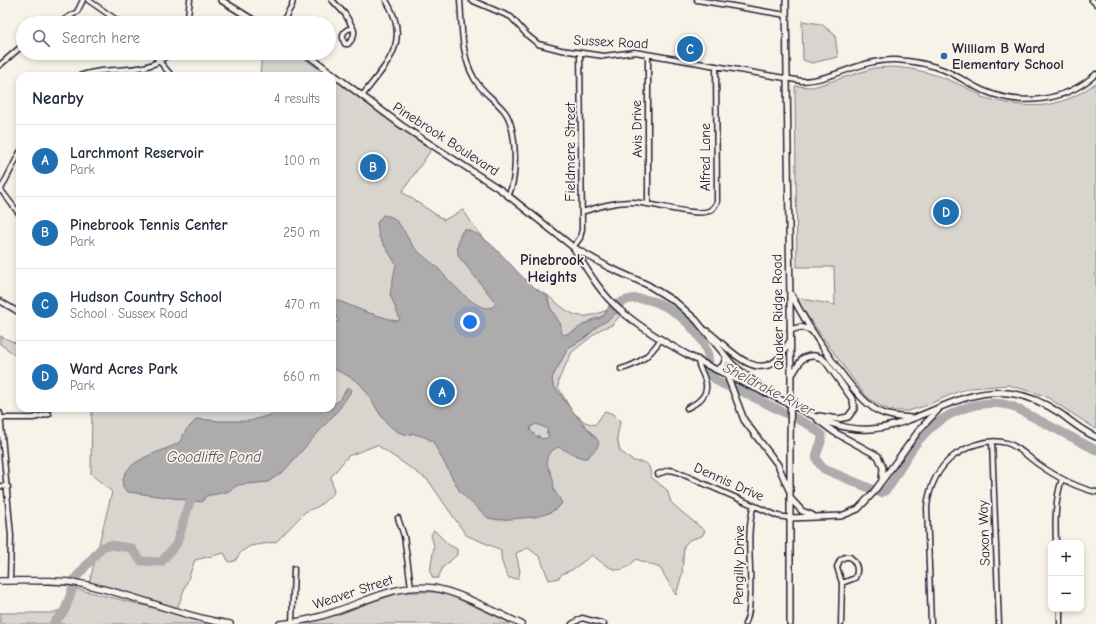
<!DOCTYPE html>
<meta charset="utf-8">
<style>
:root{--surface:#fff;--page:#f6f6f7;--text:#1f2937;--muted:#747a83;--line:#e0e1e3;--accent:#1f6fb2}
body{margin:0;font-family:"Comic Neue",sans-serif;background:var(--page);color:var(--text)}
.controls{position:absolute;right:12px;bottom:12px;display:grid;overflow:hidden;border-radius:8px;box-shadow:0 2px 6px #0003}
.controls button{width:36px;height:36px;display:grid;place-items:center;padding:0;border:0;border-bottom:1px solid var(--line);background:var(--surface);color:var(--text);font:20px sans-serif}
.you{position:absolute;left:470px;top:322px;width:14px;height:14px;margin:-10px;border:3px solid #fff;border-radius:50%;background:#1a73e8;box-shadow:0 0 0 6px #1a73e833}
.badge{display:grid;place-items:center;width:26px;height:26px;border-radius:50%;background:var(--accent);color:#fff;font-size:13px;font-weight:700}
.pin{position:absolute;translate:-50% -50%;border:2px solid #fff;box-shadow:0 1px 4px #0006}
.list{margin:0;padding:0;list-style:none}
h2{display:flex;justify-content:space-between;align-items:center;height:52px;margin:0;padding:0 16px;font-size:17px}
h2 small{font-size:13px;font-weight:400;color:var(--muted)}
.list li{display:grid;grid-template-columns:26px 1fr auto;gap:12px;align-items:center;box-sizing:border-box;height:72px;padding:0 16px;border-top:1px solid var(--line)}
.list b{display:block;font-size:15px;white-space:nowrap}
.list p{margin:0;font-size:13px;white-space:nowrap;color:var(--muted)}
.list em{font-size:13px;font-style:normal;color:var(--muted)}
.icon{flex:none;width:22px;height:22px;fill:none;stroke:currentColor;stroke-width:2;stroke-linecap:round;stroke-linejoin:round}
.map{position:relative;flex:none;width:1096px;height:624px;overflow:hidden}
.search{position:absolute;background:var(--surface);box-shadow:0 2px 6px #0003;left:16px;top:16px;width:320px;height:44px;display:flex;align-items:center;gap:10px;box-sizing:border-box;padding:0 14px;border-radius:22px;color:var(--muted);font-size:15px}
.panel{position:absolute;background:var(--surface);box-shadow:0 2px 6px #0003;left:16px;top:72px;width:320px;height:340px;border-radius:12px}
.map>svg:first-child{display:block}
.green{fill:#d8d5cf;stroke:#7d7c85}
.water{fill:#aeabad;stroke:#76747f;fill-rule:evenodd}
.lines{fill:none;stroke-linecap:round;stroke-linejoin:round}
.river{stroke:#aeabad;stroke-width:9}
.minor-casing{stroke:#22223b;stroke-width:7}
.tertiary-casing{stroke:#22223b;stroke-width:8}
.secondary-casing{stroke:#22223b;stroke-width:8}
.minor{stroke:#f7f3e8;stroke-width:4}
.tertiary{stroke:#f7f3e8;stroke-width:5}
.secondary{stroke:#f7f3e8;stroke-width:5.5}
.tertiary-bridge-casing{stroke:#22223b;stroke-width:8;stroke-linecap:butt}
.tertiary-bridge{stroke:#f7f3e8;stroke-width:5}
.poi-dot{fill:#1f6fb2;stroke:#f7f3e8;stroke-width:1.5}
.labels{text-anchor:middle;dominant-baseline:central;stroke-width:3.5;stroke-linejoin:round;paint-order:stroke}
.street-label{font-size:14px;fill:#22223b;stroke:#f7f3e8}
.poi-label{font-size:14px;font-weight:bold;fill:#22223b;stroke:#f7f3e8;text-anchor:start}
.neighbourhood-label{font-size:15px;font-weight:bold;fill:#22223b;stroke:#f7f3e8}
.water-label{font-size:15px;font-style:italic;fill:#535263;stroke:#f7f3e8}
</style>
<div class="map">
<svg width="1096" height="624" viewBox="0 0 1096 624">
<rect width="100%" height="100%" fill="#f7f3e8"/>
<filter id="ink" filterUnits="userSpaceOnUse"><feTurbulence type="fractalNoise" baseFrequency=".025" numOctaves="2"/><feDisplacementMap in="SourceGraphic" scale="8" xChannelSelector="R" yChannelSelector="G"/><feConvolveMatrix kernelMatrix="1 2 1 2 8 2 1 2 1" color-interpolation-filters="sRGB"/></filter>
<g filter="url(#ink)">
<!-- green -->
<path class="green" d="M802,21L821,24L835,35L838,57L812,63L803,60Z
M262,53H296L329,76H260Z
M893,67C926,69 952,80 981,95V97C1027,109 1056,112 1096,83V429L1045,396L1009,385L971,388L957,392L925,406L908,411H894L882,407L868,398L855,382L801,307L798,298L835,305L834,267H797L795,86L813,87L874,68Z
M332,78L431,150L402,192L444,220L463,210L484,240L550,307L547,295C571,314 576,323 607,310C604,315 601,318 595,318L568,335L547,375L558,421L597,439L574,413L585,422L595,425L605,411L613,414L620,421L617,438L620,451C623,453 627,456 630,459C642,466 649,455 651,477L667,490L671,502L677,508L705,531L702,536L689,540L684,546L682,574L676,595L660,568L636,559C620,579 608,567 592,555L572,570L562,574L559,578L549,580L540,557L528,548L516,553L520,571L518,579L509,578C504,570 500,559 501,550L466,535L428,480L377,445L348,456L331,477L334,493L319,506L305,512L276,542L250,546L241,552L235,561L229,562L224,553L195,560L177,609L89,584L112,492L91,474L92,408H332Z
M616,313L620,316L612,325L601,329L572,352L559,379L558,387L570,408L553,385L552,378L568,348L585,338L598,326Z
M0,336L20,345V361L10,351L0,344Z
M434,530L449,545L457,549V555L443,567L438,578H433L430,572L434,546L431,535Z
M69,587L219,624H0V613H51L61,610Z
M402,592H443L513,624H305Z"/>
<!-- water -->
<path class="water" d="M383,215C385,215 389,216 392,217C403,225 407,240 416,249C422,256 430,261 437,267C445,276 484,323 496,303L459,257C456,249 458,236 464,229C497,237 517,282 547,295L550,307L561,325V332L564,335L574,331L586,323L600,318L605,315L609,306L620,303L616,313L610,319L598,326L585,338L568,348L552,378L553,385L574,413L599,442L597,448L587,458H582L558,447C542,456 546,462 552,476C554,481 553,487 555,492C557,495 560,499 562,503L558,508L549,513L536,517L498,520L488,518L460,492L433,442L425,437L411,433V435C384,434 376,403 362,386C355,378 341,373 332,368V319L337,322L339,321L332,311V298L366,312L396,321L400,320L390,294L396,264L379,237L377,223ZM536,424L546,428L548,432V433L546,432L549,436L547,438L542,439L538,435V438L530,430L531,427Z
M348,387L352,390L339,409L284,471L268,482L238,485L227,492L206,496L202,502L128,492L123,488C118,459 163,453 180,442L186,430L197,419L221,421H250L292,408H332V404L339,401Z"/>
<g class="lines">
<!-- river -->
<path class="river" d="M620,303C650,286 697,322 707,352C710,358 707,367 710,373C715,383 729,387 739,390L811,426L822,435C822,451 808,454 824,469L881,493C890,490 893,479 898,472C904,461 911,450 918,441C940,414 978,396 1012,406L1096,450
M73,581L102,547L110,545L131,548L141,561L161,562L176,545L191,499
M53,624L65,610L72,590"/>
<!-- minor casing -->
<g class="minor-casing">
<path id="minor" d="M88,0L121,23
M332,0L345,14L353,28
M460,0C462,25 461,56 474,78C481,92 496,100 505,112C517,129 518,178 508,196
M471,0L511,17L527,35L538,44L561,50L604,56L635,52L802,81C834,80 863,58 896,60C913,61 929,64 944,70C957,75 969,84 982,90C1020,107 1065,102 1096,74
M697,0L786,15
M1092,0L1096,4
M59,23L77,12L83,0
M187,23L190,0
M282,23L292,5L293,0
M353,28C356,34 353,39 348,44H345C340,35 344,29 353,28Z
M152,53L172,76
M648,55V203
M0,65L23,45
M79,76C109,64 145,78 170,53
M362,96C387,63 412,42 386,0
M1,190L20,215
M0,191L20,152
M582,212C598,207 613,202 630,202C652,202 692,217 709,211C713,209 715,206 717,202L716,66
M573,247L580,238L582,229L580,53
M0,301L20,313
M621,369C640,364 650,355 661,339
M687,408C698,403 710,394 705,380C703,372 698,368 698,359
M0,413L11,536L10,581
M0,418H33L49,414
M992,442L999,624
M658,474L669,470L675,471L778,516L790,518
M0,486L8,487
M398,518L404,536L411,587
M1056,543C1055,521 1055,500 1062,479
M845,557H850C857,563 859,570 855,578L842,583L837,567L840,560Z
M292,623L294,569
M572,624L582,618L604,624
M745,624C750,615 749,607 750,597C752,567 745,534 754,505
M841,624L842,583
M931,624L927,507C929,487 938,467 955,455C970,445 989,438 1007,443C1019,447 1028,457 1038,464C1055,476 1075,487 1096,492
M1060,624V609"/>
</g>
<!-- tertiary casing -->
<g class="tertiary-casing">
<path id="tertiary" d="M221,0L258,23
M786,0L791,377
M305,53L401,125L501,190L573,247L608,267L648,285L677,303L696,320L733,365L766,391
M573,247C586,268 600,293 620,310C661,345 725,375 775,397C806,411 835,432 871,429C920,425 958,388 1008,393C1027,395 1045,403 1061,414C1072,422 1082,431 1096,437
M791,294C805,322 852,397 878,411C889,417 901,417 914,418
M790,330L801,327L810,330
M707,331C725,344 754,382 778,359C783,354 786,347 790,341
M718,369L723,366L726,358
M727,375L744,420L778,465L789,490
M792,375L802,359C811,354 819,355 826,362L853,400L854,409L848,417L838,419L819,416
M818,420L834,432L878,456L883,468L882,479
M790,498L802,511L812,515
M790,518L841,516L858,509L873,493L920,429L938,410
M790,624V443"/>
</g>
<!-- secondary casing -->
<g class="secondary-casing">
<path id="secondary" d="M0,581C27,581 56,579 82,584C133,594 179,616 230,624
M280,624C299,622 317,618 334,612C367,601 398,583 434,588C462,593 495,612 521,624"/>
</g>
<!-- minor -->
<use href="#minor" class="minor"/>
<!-- tertiary -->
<use href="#tertiary" class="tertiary"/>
<!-- secondary -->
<use href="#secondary" class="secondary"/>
<!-- tertiary-bridge casing -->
<g class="tertiary-bridge-casing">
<path id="tertiary-bridge" d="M790,443L791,377"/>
</g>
<!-- tertiary-bridge -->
<use href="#tertiary-bridge" class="tertiary-bridge"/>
</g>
</g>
<!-- markers -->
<circle class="poi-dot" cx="944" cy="56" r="4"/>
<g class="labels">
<!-- street labels -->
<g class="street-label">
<text transform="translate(611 42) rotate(3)">Sussex Road</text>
<text transform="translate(637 129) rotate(-91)">Avis Drive</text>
<text transform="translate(446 139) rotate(33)">Pinebrook Boulevard</text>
<text transform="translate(570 152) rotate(-90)">Fieldmere Street</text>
<text transform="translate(705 157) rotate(-90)">Alfred Lane</text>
<text transform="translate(778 312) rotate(-91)">Quaker Ridge Road</text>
<text transform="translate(729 482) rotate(24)">Dennis Drive</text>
<text transform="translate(984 533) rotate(-92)">Saxon Way</text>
<text transform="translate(739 565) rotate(-89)">Pengilly Drive</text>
<text transform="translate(353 592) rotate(-18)">Weaver Street</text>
</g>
<!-- poi labels -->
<g class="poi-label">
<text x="952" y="48">William B Ward<tspan x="952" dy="16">Elementary School</tspan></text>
</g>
<!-- neighbourhood labels -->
<g class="neighbourhood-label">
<text x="552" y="260">Pinebrook<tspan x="552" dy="17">Heights</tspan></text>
</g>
<!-- water labels -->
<g class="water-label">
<text transform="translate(769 389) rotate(27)">Sheldrake River</text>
<text x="214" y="457">Goodliffe Pond</text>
</g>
</g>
</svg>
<div class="controls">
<button>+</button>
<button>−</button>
</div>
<div class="you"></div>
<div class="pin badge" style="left:442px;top:392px">A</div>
<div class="pin badge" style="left:373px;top:167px">B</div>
<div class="pin badge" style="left:690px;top:49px">C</div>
<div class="pin badge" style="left:946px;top:212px">D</div>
<div class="search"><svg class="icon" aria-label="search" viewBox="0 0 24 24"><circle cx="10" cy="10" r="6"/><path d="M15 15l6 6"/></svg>Search here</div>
<section class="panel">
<h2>Nearby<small>4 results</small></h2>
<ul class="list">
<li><span class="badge">A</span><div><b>Larchmont Reservoir</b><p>Park</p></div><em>100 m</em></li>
<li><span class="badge">B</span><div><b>Pinebrook Tennis Center</b><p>Park</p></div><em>250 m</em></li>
<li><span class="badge">C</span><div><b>Hudson Country School</b><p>School · Sussex Road</p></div><em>470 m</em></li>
<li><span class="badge">D</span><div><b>Ward Acres Park</b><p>Park</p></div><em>660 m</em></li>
</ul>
</section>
</div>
